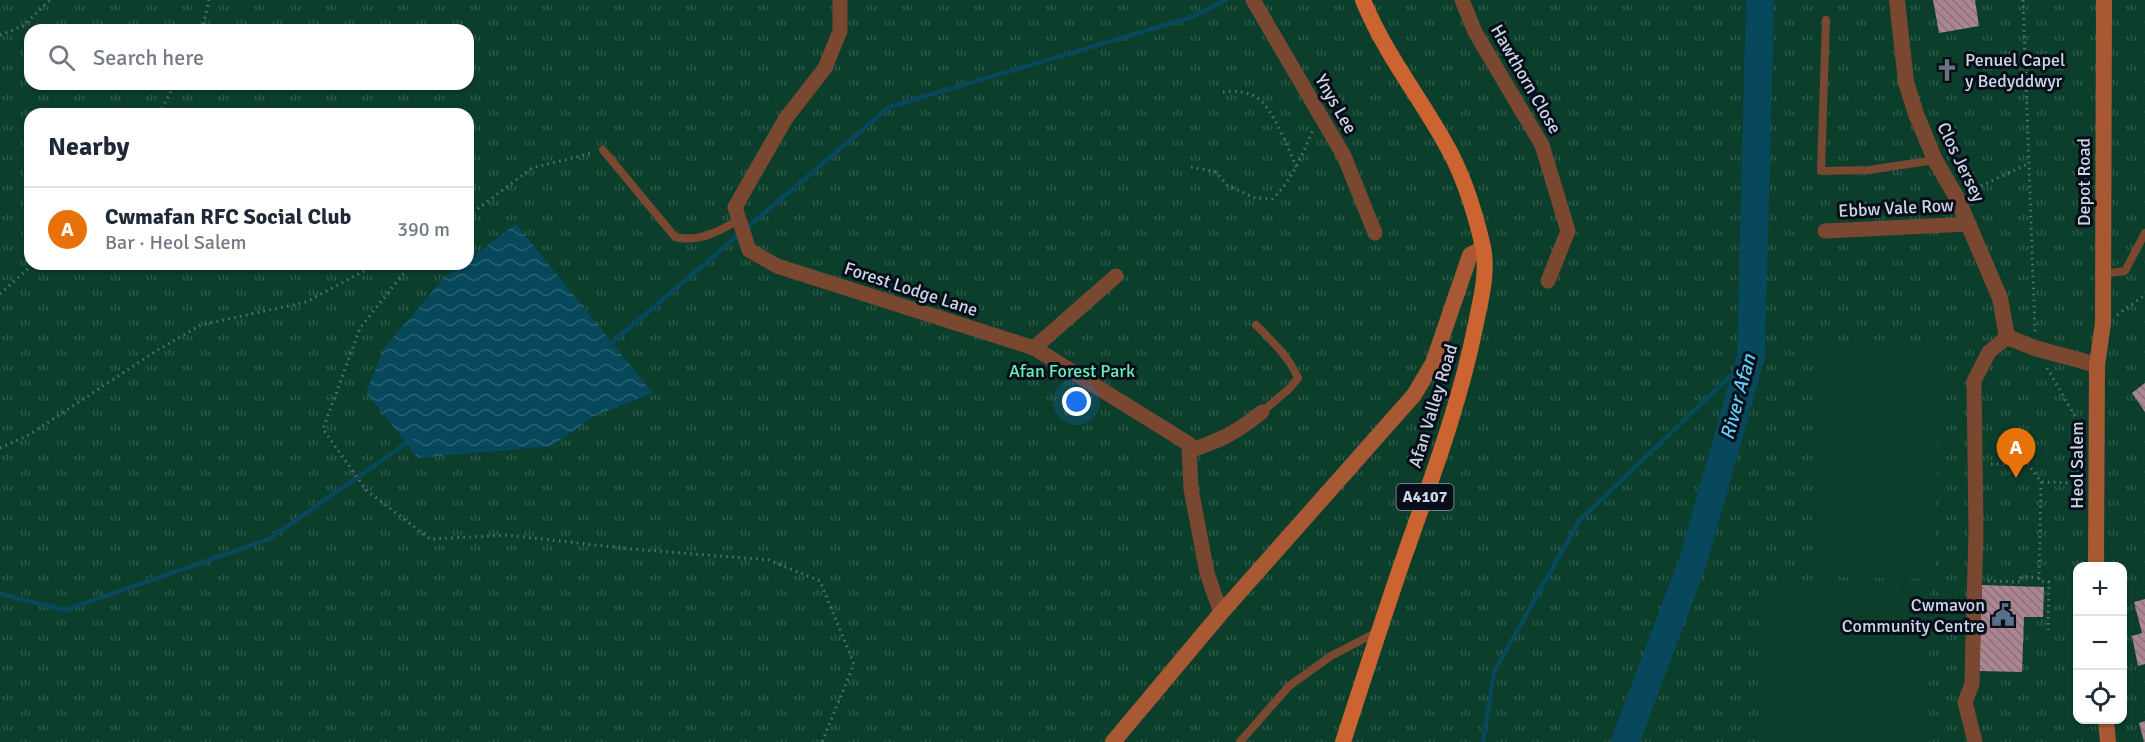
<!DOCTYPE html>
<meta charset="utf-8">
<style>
:root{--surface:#fff;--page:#f6f6f7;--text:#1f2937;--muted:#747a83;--line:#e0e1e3;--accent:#7c3aed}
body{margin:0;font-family:Signika,sans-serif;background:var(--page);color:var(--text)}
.controls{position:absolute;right:18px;bottom:18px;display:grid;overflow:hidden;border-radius:12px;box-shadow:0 2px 4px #0004}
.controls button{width:54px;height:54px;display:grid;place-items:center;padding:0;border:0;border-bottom:2px solid var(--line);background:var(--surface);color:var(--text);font:30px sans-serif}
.you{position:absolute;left:1077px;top:402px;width:21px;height:21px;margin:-15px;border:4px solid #fff;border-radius:50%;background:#1a73e8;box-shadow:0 0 0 9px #1a73e833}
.badge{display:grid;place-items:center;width:39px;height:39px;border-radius:50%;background:var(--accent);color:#fff;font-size:20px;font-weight:700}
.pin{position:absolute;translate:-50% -50px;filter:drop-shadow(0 2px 3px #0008)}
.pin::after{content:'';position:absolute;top:32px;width:21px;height:18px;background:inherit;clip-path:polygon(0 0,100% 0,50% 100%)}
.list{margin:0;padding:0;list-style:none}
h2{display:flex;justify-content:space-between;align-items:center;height:78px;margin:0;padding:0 24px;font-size:26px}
h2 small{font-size:20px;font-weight:400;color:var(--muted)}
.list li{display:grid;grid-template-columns:39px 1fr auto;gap:18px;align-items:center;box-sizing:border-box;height:84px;padding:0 24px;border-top:2px solid var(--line)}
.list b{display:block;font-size:22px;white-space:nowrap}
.list p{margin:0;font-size:20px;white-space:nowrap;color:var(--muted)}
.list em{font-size:20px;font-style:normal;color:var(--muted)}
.icon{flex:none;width:33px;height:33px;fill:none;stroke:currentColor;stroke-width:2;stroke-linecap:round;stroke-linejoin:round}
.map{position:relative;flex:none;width:2145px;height:742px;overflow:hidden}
.search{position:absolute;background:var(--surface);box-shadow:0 2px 4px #0004;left:24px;top:24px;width:450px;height:66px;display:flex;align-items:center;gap:15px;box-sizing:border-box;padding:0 21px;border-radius:18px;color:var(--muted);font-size:22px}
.panel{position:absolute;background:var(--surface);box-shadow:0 2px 4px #0004;left:24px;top:108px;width:450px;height:162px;border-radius:18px}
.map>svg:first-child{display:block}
.park{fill:url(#park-tufts);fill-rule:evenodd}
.garden{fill:#0b3f2c}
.water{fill:url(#water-waves)}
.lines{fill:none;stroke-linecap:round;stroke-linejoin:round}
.stream{stroke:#08485c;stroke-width:4.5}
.river{stroke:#08485c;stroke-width:28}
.building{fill:url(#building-back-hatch)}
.path{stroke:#5e6a7e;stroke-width:3;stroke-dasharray:1.5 4.5;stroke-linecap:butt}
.service{stroke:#7a4730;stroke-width:8}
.minor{stroke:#7a4730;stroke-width:15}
.tertiary{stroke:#7a4730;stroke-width:16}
.secondary{stroke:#a85832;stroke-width:16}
.primary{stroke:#cc6431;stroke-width:16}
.labels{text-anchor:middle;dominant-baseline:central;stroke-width:6;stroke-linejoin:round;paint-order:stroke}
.shield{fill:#080e19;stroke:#919aa8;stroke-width:1.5}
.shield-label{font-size:16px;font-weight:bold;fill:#ccd6e5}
.poi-label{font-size:18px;fill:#ccd6e5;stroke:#080e19;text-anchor:start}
.street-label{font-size:18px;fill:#ccd6e5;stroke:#080e19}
.park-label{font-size:18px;fill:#68f0ba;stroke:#080e19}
.water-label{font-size:20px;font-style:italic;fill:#60cdf5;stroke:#080e19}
</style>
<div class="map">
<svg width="2145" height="742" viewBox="0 0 2145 742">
<defs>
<pattern id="park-tufts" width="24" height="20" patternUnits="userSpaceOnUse" patternTransform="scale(1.5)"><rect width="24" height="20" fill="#0b3f2c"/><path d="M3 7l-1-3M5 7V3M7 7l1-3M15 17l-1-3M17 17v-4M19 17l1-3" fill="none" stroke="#2d5a4a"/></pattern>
<pattern id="water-waves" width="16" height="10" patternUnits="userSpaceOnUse" patternTransform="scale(1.5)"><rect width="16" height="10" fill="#08485c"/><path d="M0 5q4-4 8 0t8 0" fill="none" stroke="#2b6273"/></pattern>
<pattern id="building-back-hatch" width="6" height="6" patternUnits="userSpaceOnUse" patternTransform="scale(1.5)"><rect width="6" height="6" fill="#ab8691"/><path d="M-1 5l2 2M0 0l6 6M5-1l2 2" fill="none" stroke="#8a717a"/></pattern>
</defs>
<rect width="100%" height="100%" fill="#17253c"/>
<!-- park -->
<path class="park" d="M0,0H2145V742H0ZM30,30H468V84H30ZM30,114H468V264H30ZM2078,566H2122V720H2078Z"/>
<!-- garden -->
<path class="garden" d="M1819,347L1939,349L1935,579L1814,576Z
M1766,589L1930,591L1928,742H1764Z"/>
<!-- water -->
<path class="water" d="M516,224L653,393L594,416L552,446L418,458L366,392L384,348L444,278L463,264H468V260Z"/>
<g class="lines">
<!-- stream -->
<path class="stream" d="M608,346L889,107L1192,17L1226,0
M0,594L65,610L269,539L411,440
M1483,742L1494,672L1579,521L1751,356"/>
<!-- river -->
<path class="river" d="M1625,742L1694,558L1751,356L1760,0"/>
</g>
<!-- building -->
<path class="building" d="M1933,0H1975L1979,26L1939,33Z
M2145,383V412L2132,393Z
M1982,585L2044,587L2043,617H2024L2022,672L1979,671Z
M2145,599V664L2138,666L2132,636L2142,633L2134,602Z
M2145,721V742H2144L2139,723Z"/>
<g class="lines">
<!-- path -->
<path class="path" d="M2023,0L2035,332
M202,30L209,0
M0,35L23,26L50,0
M1223,92C1235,91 1245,91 1256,97C1272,106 1289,149 1296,167
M159,114L175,84
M1191,167L1216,172L1227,185L1255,198L1272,199C1292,181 1302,154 1313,130
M1970,191L2028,164
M468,216L532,168L592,153
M411,264L360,328L323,429L366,490L430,539L507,535L631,549L769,560L820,581L854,664L822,742
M0,294L33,264
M2117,315L2145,295
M2047,368L2080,425
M0,448L29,435L156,351L201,325L306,302L377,264
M1991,464H2028L2041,482L2080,483
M2041,482L2039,581L2049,582L2048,630
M1988,581L2020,582L2022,576L2039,578"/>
<!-- service -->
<path class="service" d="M1826,20L1821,171L1869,170L1935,160
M603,150L675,237C699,243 719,231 739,220
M2103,274L2125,271L2145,233
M1256,325C1272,341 1289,357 1298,378L1290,388L1262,412
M1240,742L1289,686L1331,656L1375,633"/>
<!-- minor -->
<path class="minor" d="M840,0V31L825,68L786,118L735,207L749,250L777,266L1034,348L1189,444L1191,489L1207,573L1221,613
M1253,0L1344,156L1375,233
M1462,0L1475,32L1542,145L1568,231L1548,281
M1825,231L1969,224
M1034,348L1116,276
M1189,451C1221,440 1236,433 1262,412
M1975,742L1965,702L1972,684L1973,640L1976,533L1974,381L1989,352L2007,337"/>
<!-- tertiary -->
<path class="tertiary" d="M1897,0L1906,82L1916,114L1935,160L1957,198L2000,298L2007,337L2035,348L2097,365"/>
<!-- secondary -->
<path class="secondary" d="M2096,566L2097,365L2103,323L2104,0
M2106,720L2108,742
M1113,742L1221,613L1414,395L1433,363L1470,255L1483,248"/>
<!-- primary -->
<path class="primary" d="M1343,742C1363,680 1383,618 1404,557C1431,480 1460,404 1476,323C1481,298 1488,273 1483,247C1475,212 1463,173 1444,141C1417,93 1384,52 1363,0"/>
</g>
<!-- icons -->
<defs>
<g id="church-bare" transform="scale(1.8)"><path d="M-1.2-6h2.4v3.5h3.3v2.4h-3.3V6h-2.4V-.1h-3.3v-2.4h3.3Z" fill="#6b7280" stroke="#080e19" stroke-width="2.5" paint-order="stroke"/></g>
<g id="civic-bare" transform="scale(1.8)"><path d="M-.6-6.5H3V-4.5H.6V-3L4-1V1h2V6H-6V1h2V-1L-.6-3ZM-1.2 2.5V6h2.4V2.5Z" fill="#5c6f8a" stroke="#080e19" stroke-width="2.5" paint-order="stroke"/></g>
</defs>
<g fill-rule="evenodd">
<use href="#church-bare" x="1947" y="70"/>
<use href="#civic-bare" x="2003" y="615"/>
</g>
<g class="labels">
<!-- shield labels -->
<rect class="shield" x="1396.5" y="484" width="57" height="26" rx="4.5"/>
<g class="shield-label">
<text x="1425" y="497">A4107</text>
</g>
<!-- poi labels -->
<g class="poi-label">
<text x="1965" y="60">Penuel Capel<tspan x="1965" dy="21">y Bedyddwyr</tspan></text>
<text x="1985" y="605" text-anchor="end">Cwmavon<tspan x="1985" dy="21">Community Centre</tspan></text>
</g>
<!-- street labels -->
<g class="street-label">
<text transform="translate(1526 79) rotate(60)">Hawthorn Close</text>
<text transform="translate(1336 104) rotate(60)">Ynys Lee</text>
<text transform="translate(1961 162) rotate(64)">Clos Jersey</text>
<text transform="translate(2084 182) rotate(-90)">Depot Road</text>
<text transform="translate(1896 208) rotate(-3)">Ebbw Vale Row</text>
<text transform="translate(911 289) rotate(18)">Forest Lodge Lane</text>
<text transform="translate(1433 406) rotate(-73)">Afan Valley Road</text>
<text transform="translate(2077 465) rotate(-90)">Heol Salem</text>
</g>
<!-- park labels -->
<g class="park-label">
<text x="1072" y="371">Afan Forest Park</text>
</g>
<!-- water labels -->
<g class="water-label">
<text transform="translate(1738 397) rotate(-75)">River Afan</text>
</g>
</g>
</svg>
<div class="controls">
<button>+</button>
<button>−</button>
<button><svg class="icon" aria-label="locate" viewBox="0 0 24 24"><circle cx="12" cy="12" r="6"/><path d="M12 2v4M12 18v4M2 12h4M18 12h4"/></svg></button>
</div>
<div class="you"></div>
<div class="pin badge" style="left:2016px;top:478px;background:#e8710a">A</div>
<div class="search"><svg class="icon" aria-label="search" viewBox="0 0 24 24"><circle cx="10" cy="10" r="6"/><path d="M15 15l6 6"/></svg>Search here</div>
<section class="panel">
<h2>Nearby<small></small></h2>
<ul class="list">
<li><span class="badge" style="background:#e8710a">A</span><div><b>Cwmafan RFC Social Club</b><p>Bar · Heol Salem</p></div><em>390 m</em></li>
</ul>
</section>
</div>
